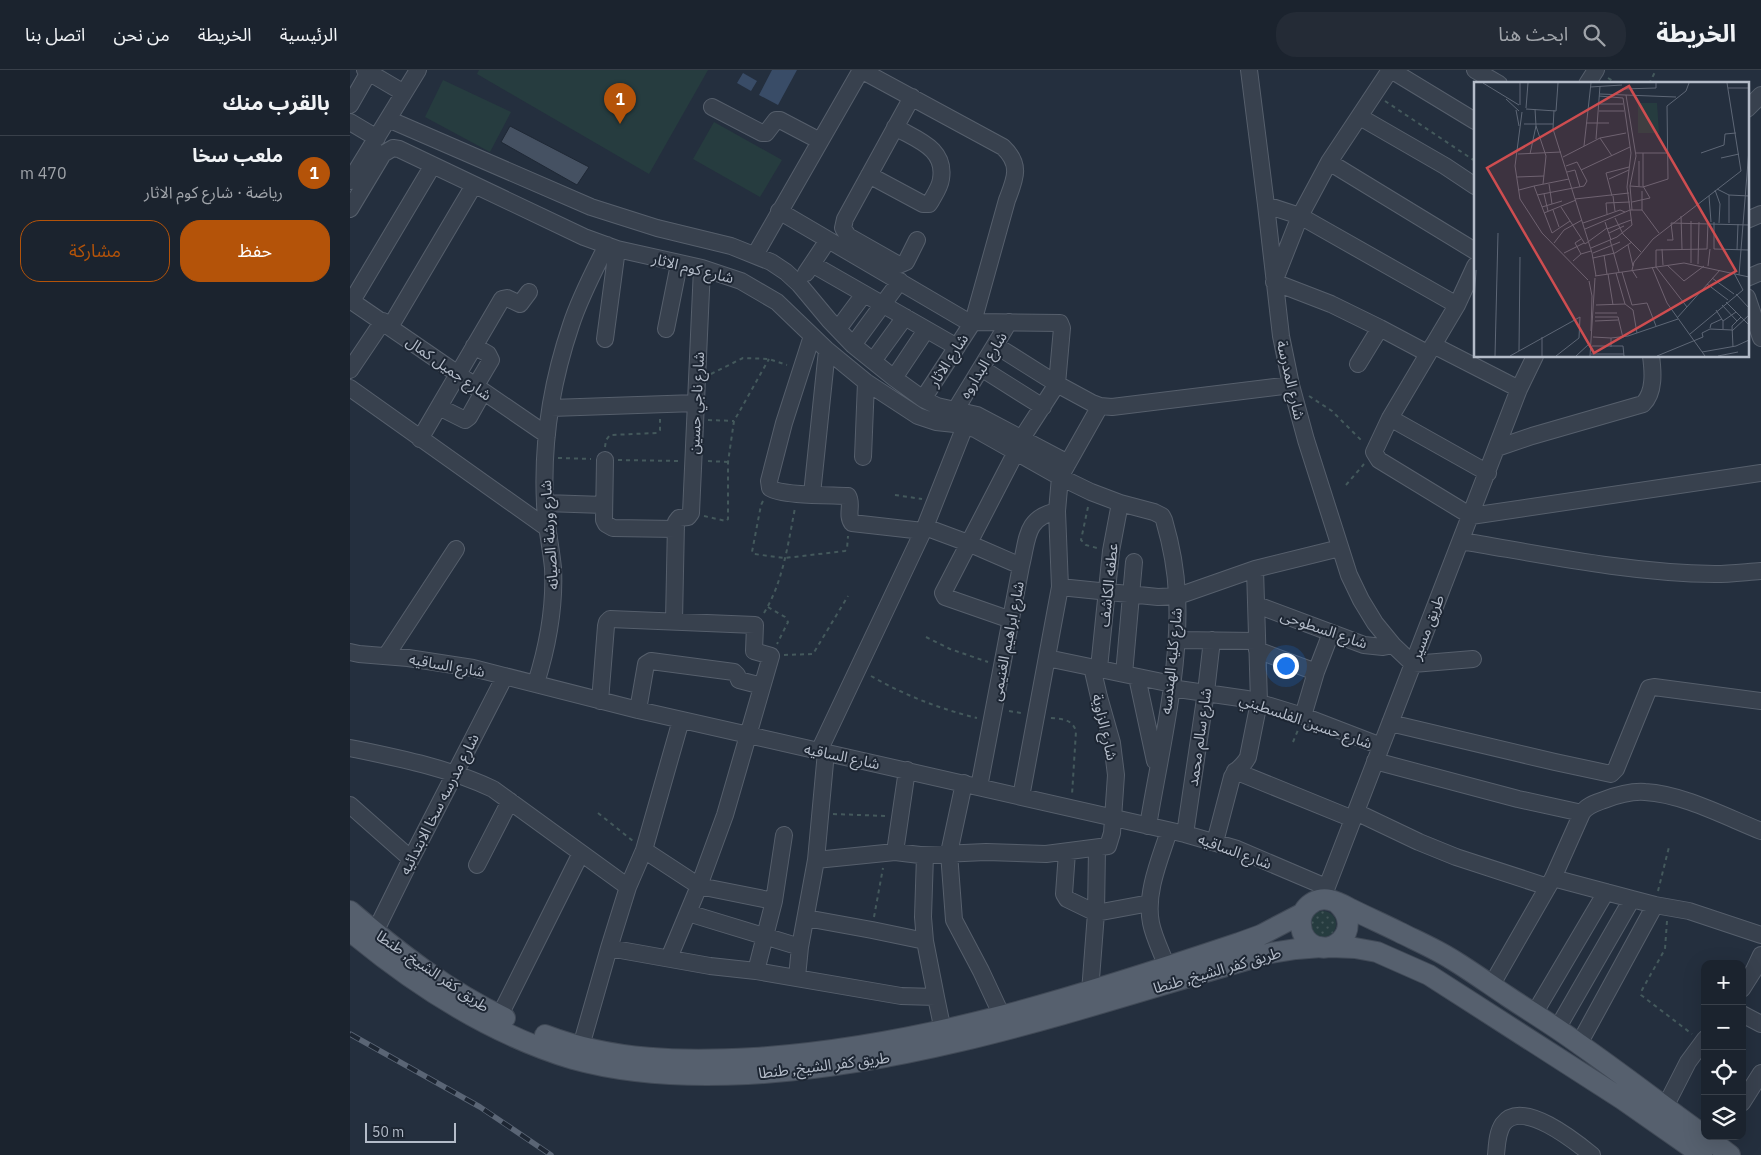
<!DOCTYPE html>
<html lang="ar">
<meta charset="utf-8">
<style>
:root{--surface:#1b232e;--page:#242b36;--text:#f1f3f6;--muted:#a0a4aa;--line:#39404a;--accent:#b45309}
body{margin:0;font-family:"IBM Plex Sans","Noto Sans Arabic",sans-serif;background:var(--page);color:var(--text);direction:rtl}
.controls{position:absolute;right:15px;bottom:15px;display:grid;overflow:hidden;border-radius:10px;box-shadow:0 5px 20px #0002}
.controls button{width:45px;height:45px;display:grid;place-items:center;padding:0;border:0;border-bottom:1px solid var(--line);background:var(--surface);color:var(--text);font:25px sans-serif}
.scale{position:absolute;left:15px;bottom:12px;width:91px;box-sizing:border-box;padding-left:5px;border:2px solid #b4bcc9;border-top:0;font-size:14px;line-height:18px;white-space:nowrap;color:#b4bcc9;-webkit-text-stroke:4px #1d2633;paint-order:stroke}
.you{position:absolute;left:935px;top:595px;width:18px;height:18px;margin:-12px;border:4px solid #fff;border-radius:50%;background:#1a73e8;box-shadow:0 0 0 8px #1a73e833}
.badge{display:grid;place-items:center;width:32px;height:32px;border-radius:50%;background:var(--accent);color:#fff;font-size:16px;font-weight:700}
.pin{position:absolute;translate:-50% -41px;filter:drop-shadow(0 1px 2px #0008)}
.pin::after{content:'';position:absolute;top:26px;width:18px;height:15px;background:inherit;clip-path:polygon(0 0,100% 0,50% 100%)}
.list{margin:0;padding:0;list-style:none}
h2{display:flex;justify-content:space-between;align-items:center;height:65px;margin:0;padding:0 20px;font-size:21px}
h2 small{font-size:16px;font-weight:400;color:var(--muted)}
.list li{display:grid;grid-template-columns:32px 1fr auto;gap:15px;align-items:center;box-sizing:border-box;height:70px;padding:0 20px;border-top:1px solid var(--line)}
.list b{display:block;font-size:19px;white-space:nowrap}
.list p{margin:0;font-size:16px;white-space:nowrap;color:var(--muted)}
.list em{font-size:16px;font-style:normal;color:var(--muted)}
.actions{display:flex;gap:10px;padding:15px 20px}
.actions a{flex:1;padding:11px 0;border:1px solid var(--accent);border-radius:20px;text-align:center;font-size:18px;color:var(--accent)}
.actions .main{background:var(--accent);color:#fff}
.icon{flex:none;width:28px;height:28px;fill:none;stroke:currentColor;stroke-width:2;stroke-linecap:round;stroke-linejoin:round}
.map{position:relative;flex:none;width:1411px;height:1085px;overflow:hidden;direction:ltr}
header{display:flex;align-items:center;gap:30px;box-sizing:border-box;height:70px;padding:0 25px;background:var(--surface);border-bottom:1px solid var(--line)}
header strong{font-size:24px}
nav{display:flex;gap:28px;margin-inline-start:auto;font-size:18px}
.search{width:350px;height:45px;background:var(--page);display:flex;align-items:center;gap:12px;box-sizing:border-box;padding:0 18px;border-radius:20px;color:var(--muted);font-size:19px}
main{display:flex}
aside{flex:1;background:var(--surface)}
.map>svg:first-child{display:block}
.park{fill:url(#park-dots)}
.garden{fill:#263c3f}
.water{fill:#394c67}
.building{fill:#455162;stroke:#1f2835}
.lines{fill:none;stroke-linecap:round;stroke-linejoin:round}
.minor-casing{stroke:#565f6c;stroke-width:18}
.major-casing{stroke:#414a57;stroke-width:22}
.path{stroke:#44595c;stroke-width:2;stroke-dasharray:4 4;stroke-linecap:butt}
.minor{stroke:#38414e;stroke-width:16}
.major{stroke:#56606e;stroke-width:20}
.rail-casing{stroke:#5a6575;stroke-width:5.5}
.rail{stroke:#1d2633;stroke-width:4;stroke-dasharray:11;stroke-linecap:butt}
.labels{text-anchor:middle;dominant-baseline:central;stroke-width:4;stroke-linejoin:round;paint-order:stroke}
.street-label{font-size:15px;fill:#b4bcc9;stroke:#1d2633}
.inset-road{fill:none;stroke:#5e6776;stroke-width:1}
.view{fill:#ce4d50;fill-opacity:0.15;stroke:#ce4d50;stroke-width:2.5}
.inset-edge{fill:none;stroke:#b4bcc9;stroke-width:2.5}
</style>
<header>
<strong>الخريطة</strong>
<div class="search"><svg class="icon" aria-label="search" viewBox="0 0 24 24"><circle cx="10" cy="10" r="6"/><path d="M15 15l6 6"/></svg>ابحث هنا</div>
<nav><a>الرئيسية</a><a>الخريطة</a><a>من نحن</a><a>اتصل بنا</a></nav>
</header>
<main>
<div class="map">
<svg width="1411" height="1085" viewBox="0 0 1411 1085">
<defs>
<pattern id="park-dots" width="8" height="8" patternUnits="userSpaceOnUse" patternTransform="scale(1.25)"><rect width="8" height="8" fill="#263c3f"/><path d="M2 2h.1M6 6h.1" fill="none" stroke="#435659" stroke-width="1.8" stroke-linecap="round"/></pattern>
</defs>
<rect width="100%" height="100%" fill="#242f3e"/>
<!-- park -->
<path class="park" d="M960 854a13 13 0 1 1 26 0a13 13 0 1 1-26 0Z"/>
<!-- garden -->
<path class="garden" d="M129,0H358L299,104L127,4Z
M93,10L161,42L140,82L75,47Z
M364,52L432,90L410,127L343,89Z"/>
<!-- water -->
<path class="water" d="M422,0H447L428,35L409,25Z
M393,3L407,11L401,21L387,13Z"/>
<!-- building -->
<path class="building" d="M160,56L239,97L227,115L151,72Z"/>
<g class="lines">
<!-- minor casing -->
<g class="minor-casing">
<path id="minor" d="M15,0L54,23
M511,0L653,77C672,95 665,109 657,130L623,252L573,329
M899,0L916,135L931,266L941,315L956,370L999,505L1011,530L1025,553L1043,575L1063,594L1123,589
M1041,0L1125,51
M1125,0L1149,14
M1237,14L1246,0
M562,27L495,149L493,158L498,166L549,195L556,192L567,170
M0,35L20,0
M362,37L412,63H416L426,50H430L470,71
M1397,39L1411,25
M1010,47L1095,96L1125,116
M38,49L241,137L307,158L381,176L421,192L436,202L449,214L479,250L503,275L544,308L573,329L587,336L627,345L718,393
M0,52L27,68
M979,92L1125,181
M519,105L573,134H579L581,131C585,124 590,117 591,109C596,78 567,70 545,57
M0,111L68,0
M916,135L950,146L1107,235
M0,139L33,84L43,78L49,79L234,167L267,179L352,198L391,211L427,232L477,280L516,312L568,346L586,352L605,354L625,359L710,407L741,422L770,433L804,442L812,446L814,450C821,474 826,499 827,525C831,598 810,683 798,756
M429,141L615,250L623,252L710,253L712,258L707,314L672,368
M1397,150L1411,144
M405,185L511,0
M462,194L607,277
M1125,196L1107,235L1040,348L1024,382L1029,390L1121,446L1411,403
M456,203L478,170
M1397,208L1411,202
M1397,227L1411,268
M0,230L197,365
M2,231L83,95
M40,257L124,115
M1030,258L1077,283
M316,259L329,194
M488,259L514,224
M462,266L434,353L419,411L420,418C432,426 481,425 498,426C503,434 496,445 502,453L573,461
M255,269L267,179
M503,275L550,211
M645,275L707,314L742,333L750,336L762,337L941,315
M1083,275L1169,319
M124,276L138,284L141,290L125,317
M523,291L555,247
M1008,294L1030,258L981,234L924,212L950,146L979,92L1040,0
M631,298L693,337
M0,300L33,251
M544,308L576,260
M0,318L197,458
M89,337L115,350L119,347L133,322
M201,338L346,333
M606,339L659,252
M1040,348L1138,403
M70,369L152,229L157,228L170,234L179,222
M1147,378L1182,366L1293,334C1305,322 1303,301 1301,286
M513,387L516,312
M255,390L254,450L256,454L263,458L326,459
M462,424L477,280
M195,433L254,435
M575,457L618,473L671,496
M1111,471C1195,485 1280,503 1365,504C1380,504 1396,502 1411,501
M710,517L808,527L828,526L905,499L990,478
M907,535L1014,575L1033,577L1043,575
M661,550L595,527L593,523L666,382
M324,551L326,452L329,448L338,447L341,443L352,198
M827,570L907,571
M907,580L966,602
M0,582L9,584L58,588L123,598L288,640L835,764L887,779L976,817
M36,586L106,479
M697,588L822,614
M749,598L761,481L770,433
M774,604L784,492
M787,607L805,691
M186,613C198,575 205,538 203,498C201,477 196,456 195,434C192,374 202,311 221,255C230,227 244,201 257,175
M821,618L897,629L953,646L1031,676
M250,631L256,556L257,552L260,549L405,555L404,581L421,586L375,745L349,816L319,888
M288,640L296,594L301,591L384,602L387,605L389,610L412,616
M953,646L966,602L981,563
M331,650L294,780L278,817L259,878L360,896L406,901L551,926L586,927L575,871L573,847L575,785
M1040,653L1205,692L1261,704L1266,699L1299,618L1304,617L1411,631
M0,678C48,688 99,698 143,719L278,817
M469,681L575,457L615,356
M1025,691L1168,729L1232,743
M885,701L1003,749
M614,713L599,783L604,850L631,901L652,946
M629,717L671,496C678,468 675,448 707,441
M671,727L710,517L707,441L710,407L750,336
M0,735L61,789
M1006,742L1069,772L1106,787L1198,817
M835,764L856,622L862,570
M865,772L882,707C886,699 894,696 898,687L909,632L905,499
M294,780L349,816L424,831
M545,782L557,700
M717,782L714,824L717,829L746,843L800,833
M466,790L545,782L570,785L636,782L696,784L758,776L762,763L766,705L762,673L749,627L742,597
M127,795L160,731
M1203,808L1282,829
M973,827L1169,319L1185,286
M338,843L450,877
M456,848L522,860L575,871
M25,862L61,789L155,606
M817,897C812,883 804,868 801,853C795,823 810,789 819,761
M406,901L424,831L434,765
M447,907L450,877L466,790L476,682
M1141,916L1203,808L1232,743C1237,735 1246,733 1254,730C1267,725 1282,721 1295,722C1333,724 1376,747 1411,761
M1392,919L1404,900L1411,885
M740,922L746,843L747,778
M586,927L593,961
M1184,944L1256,822
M1392,944L1411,954
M150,945L231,783
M1207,959L1282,829L1305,835L1339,841L1411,865
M1229,974L1305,835
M231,976L259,878
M1392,1033L1411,1003
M1315,1037L1338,992L1355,969
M1146,1085C1147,1075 1147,1063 1153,1054C1172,1028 1226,1072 1242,1085"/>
</g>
<!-- major casing -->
<g class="major-casing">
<path id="major" d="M987,833C1017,860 977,894 956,869C953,865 951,860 951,855C949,839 965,826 980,830C988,832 995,836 1001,839C1017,847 1033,854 1049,862C1067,871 1086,879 1103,890C1121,901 1139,914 1157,926C1181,942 1206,957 1229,974C1272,1004 1313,1036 1355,1066
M0,841C47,881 98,921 155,948
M0,861C66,916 140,964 223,989C280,1005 339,1007 398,1004C578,994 748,932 921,883L946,879L971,877
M981,877L1005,878L1027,882L1079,905L1272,1029L1352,1085
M195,965C263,991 333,992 404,988C572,977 731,926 889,873L911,865L953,843
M1355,1066L1380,1085"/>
</g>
<!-- path -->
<path class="path" d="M1258,8L1268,14
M1299,14L1306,0
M1035,31L1125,91
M361,304L393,288L419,289L437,295
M959,326L982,341L1012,371
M358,350L384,351
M255,377L256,370L260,365L307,363L310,360V349
M208,388L241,389
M268,390L328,391
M358,391L378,392
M996,415L1014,394
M545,425L572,429
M413,431L411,435L402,482L404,484L435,488L495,481L497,479L498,466
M738,437L731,470L736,475L747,478
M354,446L376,451L378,449V392L384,351L419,289
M418,537L435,547L438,552L427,574
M414,543C433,512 438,474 445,438
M576,567L600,579L638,592
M434,585L463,584L498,526
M521,606C554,625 590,639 627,648
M659,641L671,643
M701,648C712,649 722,649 726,661L722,725
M943,672L948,660
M248,743L283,771
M483,744L536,746
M1308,821L1319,777
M524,847L533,798
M1317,851L1315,879L1292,920L1291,925L1342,964"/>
<!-- minor -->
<use href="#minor" class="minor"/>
<!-- major -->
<use href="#major" class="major"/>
<!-- rail casing -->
<g class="rail-casing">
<path id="rail" d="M0,964L130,1037L201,1085"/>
</g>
<!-- rail -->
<use href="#rail" class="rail"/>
</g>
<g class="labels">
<!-- street labels -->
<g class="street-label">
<text transform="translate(343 198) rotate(14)">شارع كوم الاثار</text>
<text transform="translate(598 290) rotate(-57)">شارع الاثار</text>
<text transform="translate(633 295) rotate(-58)">شارع البداروه</text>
<text transform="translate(99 298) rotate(35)">شارع جميل كمال</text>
<text transform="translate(941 310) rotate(77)">شارع المدرسة</text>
<text transform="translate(346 333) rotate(-87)">شارع ناجي حسين</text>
<text transform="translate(199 465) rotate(-94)">شارع ورشة الصيانه</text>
<text transform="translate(758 515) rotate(-84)">عطفه الكاشف</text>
<text transform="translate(1077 557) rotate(-69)">طريق مسير</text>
<text transform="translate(974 559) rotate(19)">شارع السطوحى</text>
<text transform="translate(657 571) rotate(-79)">شارع ابراهيم الغنيمى</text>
<text transform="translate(821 591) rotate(-84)">شارع كليه الهندسه</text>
<text transform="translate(97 595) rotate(10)">شارع الساقيه</text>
<text transform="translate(956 651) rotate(19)">شارع حسين الفلسطيني</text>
<text transform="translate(755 657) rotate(77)">شارع الزاوية</text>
<text transform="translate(849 667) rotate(-82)">شارع سالم محمد</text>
<text transform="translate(492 686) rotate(12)">شارع الساقيه</text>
<text transform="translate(89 734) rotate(-63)">شارع مدرسه سخا الابتدائيه</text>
<text transform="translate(885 781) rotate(20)">شارع الساقيه</text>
<text transform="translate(867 900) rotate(-16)">طريق كفر الشيخ, طنطا</text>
<text transform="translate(83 901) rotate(34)">طريق كفر الشيخ, طنطا</text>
<text transform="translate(474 995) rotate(-7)">طريق كفر الشيخ, طنطا</text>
</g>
</g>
<!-- overview -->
<g transform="translate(1124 12)">
<rect width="275" height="275" fill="#242f3e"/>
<path d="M164,21H183L185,51H164Z" fill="#263c3f"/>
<path class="inset-road" d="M9,1L45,23M46,1V23M116,5L148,3M254,6H275M148,7L182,6V1M126,12L202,15M152,13L162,74L156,104L158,128M32,17L45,29M125,22H149M52,26L54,1M52,27L82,29L84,1M42,28L45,44M80,28L79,47L118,171L122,194M125,29H150M48,30L41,84L46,117L68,151L114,198M112,41H135M50,42H79M62,44L72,74L69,102M126,56L138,74M122,57L126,4M110,64L117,1M162,71H194M227,71L250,63L251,52L262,51M44,72L87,70M56,72L62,44L61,27M89,75L126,56L152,51M247,76L265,72M165,79V104M107,88L156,65M93,90L101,88L106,105M43,95L70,94M95,97L60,104L78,151L96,139M135,97L155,88M75,102L78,122M156,104L169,105L194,97L193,24L212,9L215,1M243,107L255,113L275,114M45,108L60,104M241,108L246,122L245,141M168,109V128L185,151M70,112L74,129M63,113L110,104L113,99L103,80L92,84M255,113V141M138,114L132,91L155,85M139,114L141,129M235,114L237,140M101,117L155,111M158,120L176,116L169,104V71M68,125L88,119M87,125L111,162L133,146M79,128L85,145M70,131L102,118M133,132L132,121L156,120M207,134L208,167M141,136L149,152L167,170M131,140L137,158M240,140V167L275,168M109,141L146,128L151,130M111,147L156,128H168M133,147L157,138M135,151L150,144M136,158L145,190M193,158H199L197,141L275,143M80,161L90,148L108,138M154,163L159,184M117,166L143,155L158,143L153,105L157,71L149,16L125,14M188,167L189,183M263,168L264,142M90,171L110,161M119,171L146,160M107,172L101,161L107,157M130,173L133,192M119,176L141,171L158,160M99,179L107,172L117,169M217,181V139M224,182L225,140M193,183L210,199L230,184M234,184L236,167M178,185L193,221L231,274M148,190L158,223L173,221L182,244M142,191L151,222L159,228L163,251M134,192L139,223M265,193L275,67M121,194L210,181L275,195M163,196L158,188L160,180L179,157L267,89L253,1M238,196L260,212M115,199L118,214L117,249M233,202L254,218M262,212L275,226M252,220L275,243M0,222L2,188M122,223L151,222M248,223L263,239M213,225L182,185V168L233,167L234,140M242,228L249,239V247M121,231H143M121,235H144L149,256M203,236L246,188M121,239L144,238M249,239L262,230M236,246L237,242L248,237M258,249L275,233M216,252L269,208L260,191M119,255L137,256V265M137,256L154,254L204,237M118,264H149L150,274M259,265L258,244L267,235M45,269L46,175M228,270L262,264L275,258M117,272H150M21,274L24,151M36,274L106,235L105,256L82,274M68,274V255M102,274L115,262M116,274L121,196M183,274L229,255L228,251L236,247L258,248M244,274L264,270"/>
<path class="view" d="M155,4L262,189L120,271L13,86Z"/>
<rect width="275" height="275" class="inset-edge"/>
</g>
</svg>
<div class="controls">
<button>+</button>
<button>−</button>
<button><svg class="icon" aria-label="locate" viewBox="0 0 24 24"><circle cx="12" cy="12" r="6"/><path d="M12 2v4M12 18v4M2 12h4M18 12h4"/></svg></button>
<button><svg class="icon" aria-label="layers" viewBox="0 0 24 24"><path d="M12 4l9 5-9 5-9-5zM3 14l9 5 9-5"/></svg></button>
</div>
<div class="scale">50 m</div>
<div class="you"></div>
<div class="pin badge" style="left:270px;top:54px">1</div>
</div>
<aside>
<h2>بالقرب منك<small></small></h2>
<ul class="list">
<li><span class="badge">1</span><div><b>ملعب سخا</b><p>رياضة · شارع كوم الاثار</p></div><em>470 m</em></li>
</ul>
<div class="actions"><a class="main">حفظ</a><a>مشاركة</a></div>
</aside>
</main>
